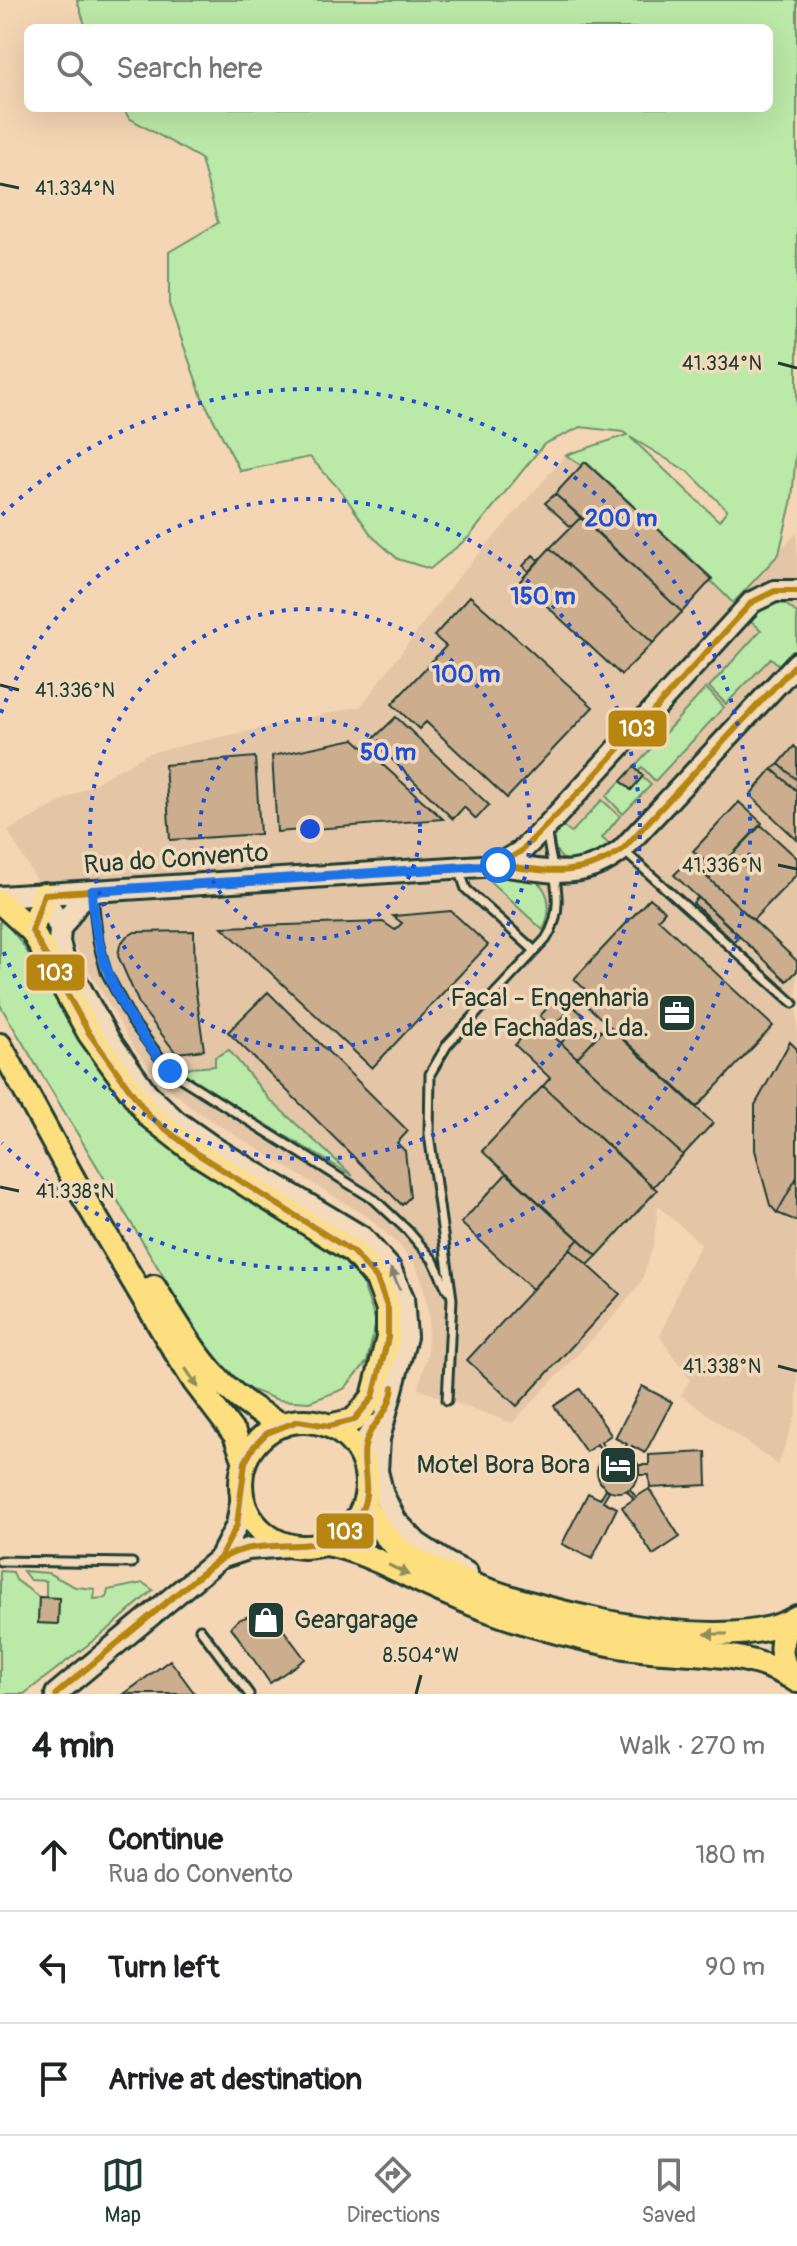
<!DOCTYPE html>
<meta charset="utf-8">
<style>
:root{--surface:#fff;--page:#f6f6f6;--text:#202124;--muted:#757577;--line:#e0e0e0;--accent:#1f3d34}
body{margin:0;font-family:Pangolin,sans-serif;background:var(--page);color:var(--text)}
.stop{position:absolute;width:24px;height:24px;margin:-18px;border:6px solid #1a73e8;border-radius:50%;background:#fff}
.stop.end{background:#1a73e8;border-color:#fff;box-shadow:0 2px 8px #0008}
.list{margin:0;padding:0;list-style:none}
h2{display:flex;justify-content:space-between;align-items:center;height:104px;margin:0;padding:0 32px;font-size:34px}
h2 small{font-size:26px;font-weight:400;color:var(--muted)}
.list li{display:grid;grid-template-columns:52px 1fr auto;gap:24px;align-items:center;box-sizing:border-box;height:112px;padding:0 32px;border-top:2px solid var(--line)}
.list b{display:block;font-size:30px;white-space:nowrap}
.list p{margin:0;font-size:26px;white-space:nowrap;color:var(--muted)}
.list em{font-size:26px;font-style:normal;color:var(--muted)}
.icon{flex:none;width:44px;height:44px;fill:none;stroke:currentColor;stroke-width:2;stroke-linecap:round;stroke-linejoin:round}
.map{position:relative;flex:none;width:797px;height:1694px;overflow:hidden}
.search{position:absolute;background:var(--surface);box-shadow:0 8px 32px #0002;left:24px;right:24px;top:24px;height:88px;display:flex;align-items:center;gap:20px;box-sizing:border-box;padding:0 28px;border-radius:12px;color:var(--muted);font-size:30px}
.sheet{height:440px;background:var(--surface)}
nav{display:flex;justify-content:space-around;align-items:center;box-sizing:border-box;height:112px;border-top:2px solid var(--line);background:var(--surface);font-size:22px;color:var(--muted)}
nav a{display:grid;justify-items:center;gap:4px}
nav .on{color:var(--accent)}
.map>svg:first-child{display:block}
.built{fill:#e4c6a7}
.green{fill:#bbe9a7;stroke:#6d936e;stroke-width:2;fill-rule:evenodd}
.building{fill:#ccae8f;stroke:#1f3d34;stroke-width:2}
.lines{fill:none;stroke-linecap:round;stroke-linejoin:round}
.lane-casing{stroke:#1f3d34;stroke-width:13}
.secondary-casing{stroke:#1f3d34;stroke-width:26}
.primary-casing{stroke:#1f3d34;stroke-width:28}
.lane{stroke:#f2daba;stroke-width:7}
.secondary{stroke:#f2daba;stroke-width:20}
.primary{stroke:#fddf80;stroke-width:22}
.bus-1-casing{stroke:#f2daba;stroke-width:12}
.bus-1{stroke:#b68610;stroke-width:6}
.oneway{fill:#7e8470}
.oneway2{fill:#8e8e5a}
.route{stroke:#1a73e8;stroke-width:10}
.ticks{fill:none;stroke:#1f3d34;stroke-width:3}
.ring{fill:none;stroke:#1d4ed8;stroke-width:4;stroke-dasharray:4 8}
.labels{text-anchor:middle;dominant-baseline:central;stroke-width:7;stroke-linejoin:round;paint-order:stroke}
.street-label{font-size:26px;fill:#1f3d34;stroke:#f2daba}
.poi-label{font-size:26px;fill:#1f3d34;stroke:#f2daba;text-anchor:end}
.ticks-label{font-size:20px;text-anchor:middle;fill:#1f3d34;stroke:#f2daba;stroke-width:7;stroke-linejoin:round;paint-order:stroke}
.centre{fill:#1d4ed8;stroke:#f2daba;stroke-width:4}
.ring-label{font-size:24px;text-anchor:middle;font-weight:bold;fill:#1d4ed8;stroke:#f2daba;stroke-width:7;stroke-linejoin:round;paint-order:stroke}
.line-badge{stroke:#f2daba;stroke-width:3}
.badge-label{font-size:22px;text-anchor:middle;font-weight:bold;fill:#fff}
</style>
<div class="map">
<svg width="797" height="1694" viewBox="0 0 797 1694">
<rect width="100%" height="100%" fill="#f4d5b4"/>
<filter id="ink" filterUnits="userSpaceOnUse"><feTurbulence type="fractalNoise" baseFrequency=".0125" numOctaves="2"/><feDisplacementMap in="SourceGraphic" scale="16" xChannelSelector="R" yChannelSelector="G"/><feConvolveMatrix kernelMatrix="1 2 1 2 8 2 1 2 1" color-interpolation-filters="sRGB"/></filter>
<g filter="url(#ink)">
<!-- built -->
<path class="built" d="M628,435L764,565L797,533V1411L778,1465L681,1395L690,1380L660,1337L687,1269L701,1244L658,1206L654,1242L642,1280L619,1311L512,1423L418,1389L427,1355L429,1316L423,1284L416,1266L400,1246L369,1218L193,1109L160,1080L136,1051L8,831L149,753L361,706L455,581L566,455Z"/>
<!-- green -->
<path class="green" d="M77,0H797V440L792,499L779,554L733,603L711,581L712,578L586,462L582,466L566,455L627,435L623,432L581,427L544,444L469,537L430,569L398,559L372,536L342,492L310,457L240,471L202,397L169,304V252L218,223L201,159L129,118L123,108H769V28H86ZM630,437L690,473L727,510L719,521Z
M776,603L785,604L797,613V650L782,668L771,658L726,704L709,687L761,630L749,619L767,604Z
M706,688L724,707L655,781L642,767L638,771L634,767Z
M642,777L651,785L623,814L606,796L621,781L631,790Z
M602,800L620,816L602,838L613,848C603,852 587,862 576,862C554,863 549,837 559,823L571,833Z
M482,874C496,874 514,872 527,877C552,885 552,911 543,930Z
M0,916L21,942L115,1090L152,1135L317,1238L360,1276L376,1322L367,1362L344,1389L309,1402L278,1400L241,1386L204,1344L0,1005Z
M229,1050L269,1099L353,1176L223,1099L177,1069L215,1066V1057Z
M0,1571L13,1572L16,1580L39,1597L38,1623L58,1624L59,1599L46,1598V1581L30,1580L23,1571L48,1573L75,1587L95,1589L94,1599L106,1598L108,1590L143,1583L153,1590L111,1627L24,1694H0Z"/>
<!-- building -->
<path class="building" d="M585,462L712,579L682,612L555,494Z
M555,494L581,517L571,527L545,503Z
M581,517L682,612L653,643L550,548Z
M550,548L653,643L621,675L520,581Z
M533,555L539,561L529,572L523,566Z
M470,596L593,707L507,798L426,722L419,729L392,704L446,646L434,636Z
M396,717L489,805L476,819L464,807L453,819L372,740Z
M354,739L443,819L277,832L272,756Z
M794,746L797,749V780L779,764Z
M255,757L260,834L170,840L165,765Z
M779,764L797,780V791L772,769Z
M634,767L643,776L631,790L621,781Z
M772,769L797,791V840L750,795Z
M739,802L762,823L709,879L697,868L704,860L693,851Z
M761,825L797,858V874L753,920L709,879Z
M689,860L797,961V971L787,981L674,875Z
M698,897L740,936L734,942L693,903Z
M650,898L665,911L658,919L773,1026L697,1107L581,1000L588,992L574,979Z
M451,911L488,945L372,1068L222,927L383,922L395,930L402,923L393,916Z
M194,931L195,985L204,1050L176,1053L140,1006L118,956L120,945L126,937L135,932Z
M268,992L408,1131L397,1143L405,1151L410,1197L402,1205L228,1032Z
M560,994L573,1006L553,1028L540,1016Z
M573,1006L585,1017L565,1039L553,1028Z
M585,1017L601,1032L577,1058L561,1043Z
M537,1021L683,1155L653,1187L543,1086L550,1078L515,1045Z
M607,1025L713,1123L683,1155L577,1058Z
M790,1042L797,1049V1177L777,1213L770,1205L755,1150V1105Z
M543,1086L657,1190L597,1256L482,1151Z
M507,1173L579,1239L532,1289L461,1223Z
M797,1177V1221L777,1213Z
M579,1239L597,1256L588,1265L570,1249Z
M570,1249L620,1294L517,1406L467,1360Z
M642,1386L672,1402L645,1453L632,1446L629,1453L624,1450L627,1444L615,1438Z
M580,1389L611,1435L601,1442L607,1453L604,1455L597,1444L586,1452L554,1406Z
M597 1471a21 21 0 1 1 42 0a21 21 0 1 1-42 0Z
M706,1452L707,1485L650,1488L649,1475H639V1465H649V1455Z
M606,1489L609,1491L603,1501L617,1508L592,1559L562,1544L588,1493L600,1499Z
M630,1489L636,1497L649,1489L680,1537L653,1555L622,1507L634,1499L627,1491Z
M39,1597L59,1598L58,1624L38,1623Z
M268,1609L305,1659L270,1683L231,1627L238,1620Z
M170,1660L195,1694H124Z"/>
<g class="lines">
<!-- lane casing -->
<g class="lane-casing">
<path id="lane" d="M625,852L793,1003
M459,869L466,889L535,951
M93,897L98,942L106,972L132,1021L170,1071L375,1200L408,1231L433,1260L448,1291
M447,1400L452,1299L429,1134L430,1074L447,1045L546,939C569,903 550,870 547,832
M0,1561L132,1563
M200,1629L249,1694"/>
</g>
<!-- secondary casing -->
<g class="secondary-casing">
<path id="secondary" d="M498,865L520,852L547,826L752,602L775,591H797
M44,894L60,929L59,942L63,957L108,1038L147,1093L176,1121L216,1149L362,1237L390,1268L403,1298L406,1337L379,1439L377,1471L383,1495L396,1521L417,1543L449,1564L467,1573
M0,897L498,865C547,870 580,883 622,850L797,663
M60,929L78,903L92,891
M362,1459L367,1438L376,1425
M220,1558L248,1549L289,1546
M56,1694L220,1558L237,1525L242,1496"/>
</g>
<!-- primary casing -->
<g class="primary-casing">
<path id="primary" d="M0,902L32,931L89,1033L149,1116L196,1153L353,1252L377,1279L388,1309V1338L373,1397L354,1420L329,1426
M32,931L44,894
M0,1045L80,1191L170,1343L194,1381L235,1435L245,1462
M154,1287C193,1348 215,1393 283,1425
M241 1484a63 63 0 1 1 126 0a63 63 0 1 1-126 0Z
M364,1505C376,1525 388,1542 408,1555C481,1600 721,1665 797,1617
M326,1544C369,1552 404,1575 444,1592C499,1617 560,1635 619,1646C679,1657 745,1646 797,1681
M791,1677C778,1656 778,1640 792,1620"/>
</g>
<!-- lane -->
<use href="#lane" class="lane"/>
<!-- secondary -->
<use href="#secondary" class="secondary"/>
<!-- primary -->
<use href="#primary" class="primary"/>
<!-- bus-1 casing -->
<g class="bus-1-casing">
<path id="bus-1" d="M476,866L498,865L520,852L587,784L752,602L775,591H797
M198,1577C213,1564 230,1551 251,1548C293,1541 343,1556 363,1507C371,1488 361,1466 365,1446C369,1423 389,1418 393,1387
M56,1694L220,1558L237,1525L245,1462L254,1446L267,1433L298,1421L329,1426L354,1420L373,1397L388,1338V1309L377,1279L353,1252L196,1153L149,1116L89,1033L32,931L44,894L498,865C547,871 579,879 622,850L797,663"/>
</g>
<!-- bus-1 -->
<use href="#bus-1" class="bus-1"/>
</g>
<!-- one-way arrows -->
<defs><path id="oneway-solid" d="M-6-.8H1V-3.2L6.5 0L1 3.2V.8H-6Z" transform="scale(2)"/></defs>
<use class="oneway" href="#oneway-solid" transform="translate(395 1279) rotate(-114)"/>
<g class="oneway2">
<use href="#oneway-solid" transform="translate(192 1378) rotate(56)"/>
<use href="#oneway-solid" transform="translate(399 1570) rotate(26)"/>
<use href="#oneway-solid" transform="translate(716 1634) rotate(-180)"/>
</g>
</g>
<g class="lines" filter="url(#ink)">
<!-- route -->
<path class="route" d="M170,1071C122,1015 96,966 92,891L498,865"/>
</g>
<!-- ticks -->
<path class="ticks" d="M0,184L19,188M778,363L797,368M0,685L19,690M778,865L797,869M0,1187L19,1191M778,1366L797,1371M416,1694L421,1675"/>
<!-- distance rings -->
<g class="ring">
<circle cx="310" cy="829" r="110"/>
<circle cx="310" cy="829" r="220"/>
<path d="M1 713A330 330 0 1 1 1 945"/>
<path d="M2 515A440 440 0 1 1 2 1143"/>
</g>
<!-- icons -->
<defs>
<g id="office-square" transform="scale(2)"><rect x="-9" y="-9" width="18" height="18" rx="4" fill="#1f3d34" stroke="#f2daba"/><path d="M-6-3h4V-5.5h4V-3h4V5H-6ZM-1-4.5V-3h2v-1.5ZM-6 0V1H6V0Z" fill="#fff"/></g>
<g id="hotel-square" transform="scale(2)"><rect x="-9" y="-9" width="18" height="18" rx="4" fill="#1f3d34" stroke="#f2daba"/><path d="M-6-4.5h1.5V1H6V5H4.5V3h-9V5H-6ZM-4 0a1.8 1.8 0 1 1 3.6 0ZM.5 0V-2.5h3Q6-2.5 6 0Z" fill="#fff"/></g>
<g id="shop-square" transform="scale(2)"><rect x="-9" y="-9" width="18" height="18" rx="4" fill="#1f3d34" stroke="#f2daba"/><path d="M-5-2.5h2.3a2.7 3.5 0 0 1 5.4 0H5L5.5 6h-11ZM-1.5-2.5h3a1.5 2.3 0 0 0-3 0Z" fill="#fff"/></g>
</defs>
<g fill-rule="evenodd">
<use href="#office-square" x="677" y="1013"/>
<use href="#hotel-square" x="618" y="1465"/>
<use href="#shop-square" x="266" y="1620"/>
</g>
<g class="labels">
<!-- street labels -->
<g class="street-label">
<text transform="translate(176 859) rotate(-4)">Rua do Convento</text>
</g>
<!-- poi labels -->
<g class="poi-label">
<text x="649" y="998">Facal - Engenharia<tspan x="649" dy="30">de Fachadas, Lda.</tspan></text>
<text x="590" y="1465">Motel Bora Bora</text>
<text x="294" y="1620" text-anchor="start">Geargarage</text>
</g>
</g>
<g class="ticks-label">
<text x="75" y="195">41.334°N</text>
<text x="722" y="370">41.334°N</text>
<text x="75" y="697">41.336°N</text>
<text x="722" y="872">41.336°N</text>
<text x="75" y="1198">41.338°N</text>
<text x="722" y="1373">41.338°N</text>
<text x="421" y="1662">8.504°W</text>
</g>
<circle cx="310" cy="829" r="12" class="centre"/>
<g class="ring-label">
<text x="621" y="526">200 m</text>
<text x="543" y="604">150 m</text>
<text x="466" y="682">100 m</text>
<text x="388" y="760">50 m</text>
</g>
<g class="line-badge">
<rect x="607" y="709" width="61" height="39" rx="8" fill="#b68610"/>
<rect x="25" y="953" width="61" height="39" rx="8" fill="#b68610"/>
<rect x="315" y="1512" width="60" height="38" rx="8" fill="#b68610"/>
</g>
<g class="badge-label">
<text x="637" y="736">103</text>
<text x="55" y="980">103</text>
<text x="345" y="1539">103</text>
</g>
</svg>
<div class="stop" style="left:498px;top:865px"></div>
<div class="stop end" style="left:170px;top:1071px"></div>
<div class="search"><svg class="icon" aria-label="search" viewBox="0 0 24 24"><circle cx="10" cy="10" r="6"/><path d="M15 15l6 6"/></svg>Search here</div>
</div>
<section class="sheet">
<h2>4 min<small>Walk · 270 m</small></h2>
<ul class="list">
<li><svg class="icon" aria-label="ahead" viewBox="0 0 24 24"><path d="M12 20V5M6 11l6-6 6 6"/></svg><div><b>Continue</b><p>Rua do Convento</p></div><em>180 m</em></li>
<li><svg class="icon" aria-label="left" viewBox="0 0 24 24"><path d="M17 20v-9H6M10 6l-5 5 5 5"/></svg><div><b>Turn left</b></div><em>90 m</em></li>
<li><svg class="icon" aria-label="arrive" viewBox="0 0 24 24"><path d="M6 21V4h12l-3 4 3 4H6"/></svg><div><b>Arrive at destination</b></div></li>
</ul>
</section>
<nav>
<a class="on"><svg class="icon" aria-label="map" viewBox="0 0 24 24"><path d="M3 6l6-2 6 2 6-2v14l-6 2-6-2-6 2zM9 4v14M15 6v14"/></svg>Map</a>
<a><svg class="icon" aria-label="directions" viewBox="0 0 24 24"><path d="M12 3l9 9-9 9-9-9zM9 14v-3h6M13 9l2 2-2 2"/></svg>Directions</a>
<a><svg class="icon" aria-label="saved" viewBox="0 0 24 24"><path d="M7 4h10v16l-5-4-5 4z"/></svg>Saved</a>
</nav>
